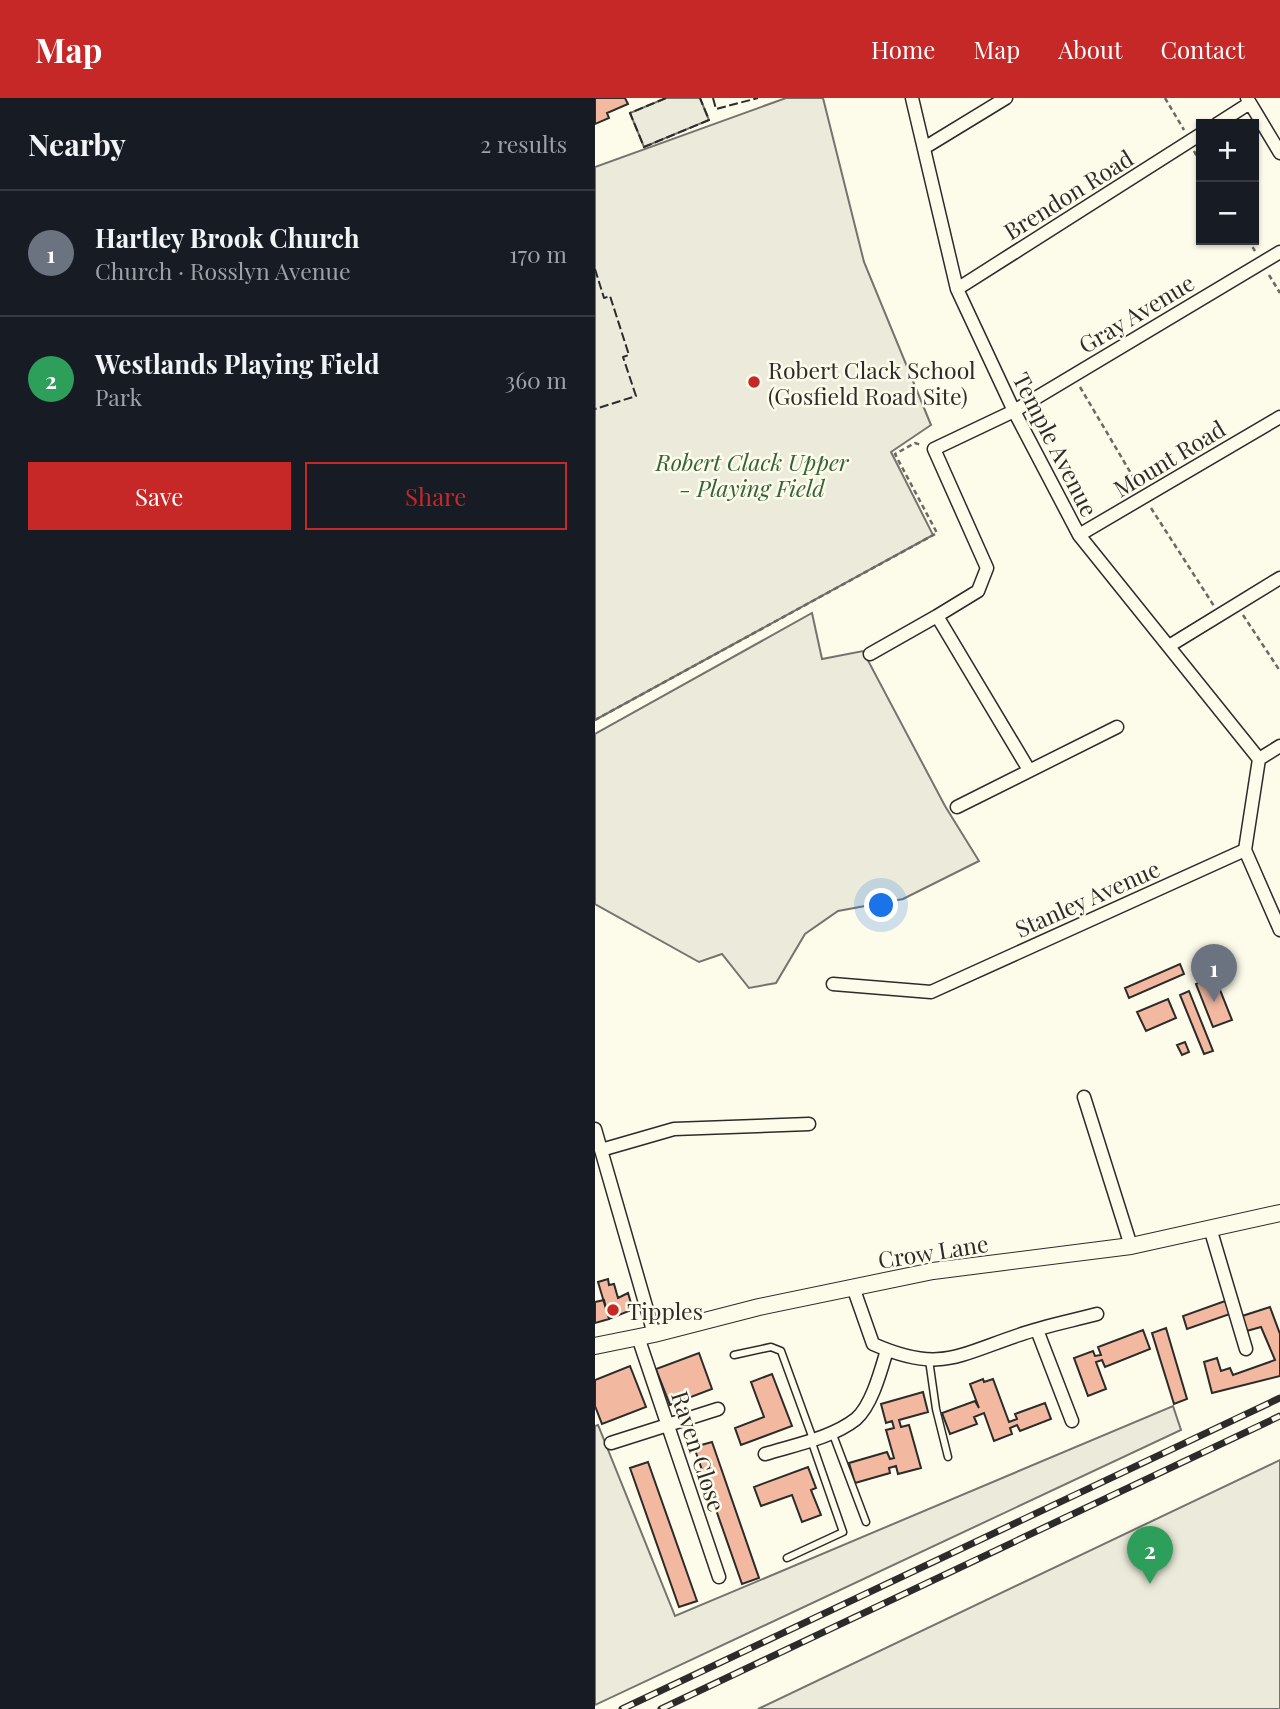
<!DOCTYPE html>
<meta charset="utf-8">
<style>
:root{--surface:#171b24;--page:#20242c;--text:#f1f3f6;--muted:#9ea1a6;--line:#363941;--accent:#c62828}
body{margin:0;font-family:"Playfair Display",serif;background:var(--page);color:var(--text)}
.controls{position:absolute;right:21px;top:21px;display:grid;overflow:hidden;border-radius:0px;box-shadow:0 2px 5px #0004}
.controls button{width:63px;height:63px;display:grid;place-items:center;padding:0;border:0;border-bottom:2px solid var(--line);background:var(--surface);color:var(--text);font:35px sans-serif}
.you{position:absolute;left:287px;top:808px;width:24px;height:24px;margin:-18px;border:5px solid #fff;border-radius:50%;background:#1a73e8;box-shadow:0 0 0 10px #1a73e833}
.badge{display:grid;place-items:center;width:46px;height:46px;border-radius:50%;background:var(--accent);color:#fff;font-size:23px;font-weight:700}
.pin{position:absolute;translate:-50% -58px;filter:drop-shadow(0 2px 4px #0008)}
.pin::after{content:'';position:absolute;top:37px;width:24px;height:21px;background:inherit;clip-path:polygon(0 0,100% 0,50% 100%)}
.list{margin:0;padding:0;list-style:none}
h2{display:flex;justify-content:space-between;align-items:center;height:91px;margin:0;padding:0 28px;font-size:30px}
h2 small{font-size:23px;font-weight:400;color:var(--muted)}
.list li{display:grid;grid-template-columns:46px 1fr auto;gap:21px;align-items:center;box-sizing:border-box;height:126px;padding:0 28px;border-top:2px solid var(--line)}
.list b{display:block;font-size:26px;white-space:nowrap}
.list p{margin:0;font-size:23px;white-space:nowrap;color:var(--muted)}
.list em{font-size:23px;font-style:normal;color:var(--muted)}
.actions{display:flex;gap:14px;padding:21px 28px}
.actions a{flex:1;padding:16px 0;border:2px solid var(--accent);border-radius:0px;text-align:center;font-size:24px;color:var(--accent)}
.actions .main{background:var(--accent);color:#fff}
.map{position:relative;flex:none;width:685px;height:1611px;overflow:hidden}
header{display:flex;align-items:center;gap:42px;box-sizing:border-box;height:98px;padding:0 35px;background:var(--accent);color:#fff}
header strong{font-size:33px}
nav{display:flex;gap:38px;margin-inline-start:auto;font-size:24px}
main{display:flex}
aside{flex:1;background:var(--surface)}
.map>svg:first-child{display:block}
.green{fill:#ecebdb;stroke:#74746e;stroke-width:2}
.building{fill:#f2b8a0;stroke:#2b2b2b;stroke-width:2}
.lines{fill:none;stroke-linecap:round;stroke-linejoin:round}
.service-casing{stroke:#2b2b2b;stroke-width:9}
.minor-casing{stroke:#2b2b2b;stroke-width:15}
.tertiary-casing{stroke:#2b2b2b;stroke-width:18}
.path{stroke:#6a6964;stroke-width:2.5;stroke-dasharray:5 3.5;stroke-linecap:butt}
.service{stroke:#fdfbea;stroke-width:6}
.minor{stroke:#fdfbea;stroke-width:12}
.tertiary{stroke:#fdfbea;stroke-width:16}
.rail-casing{stroke:#2b2b2b;stroke-width:7}
.rail{stroke:#fdfbea;stroke-width:4.5;stroke-dasharray:13;stroke-linecap:butt}
.fence{stroke:#2b2b2b;stroke-width:2;stroke-dasharray:9 3.5;stroke-linecap:butt}
.poi-dot{fill:#c62828;stroke:#fdfbea;stroke-width:2.5}
.labels{text-anchor:middle;dominant-baseline:central;stroke-width:5;stroke-linejoin:round;paint-order:stroke}
.street-label{font-size:23px;fill:#2b2b2b;stroke:#fdfbea}
.poi-label{font-size:23px;fill:#2b2b2b;stroke:#fdfbea;text-anchor:start}
.park-label{font-size:23px;font-style:italic;fill:#34623c;stroke:#fdfbea}
</style>
<header>
<strong>Map</strong>
<nav><a>Home</a><a>Map</a><a>About</a><a>Contact</a></nav>
</header>
<main>
<aside>
<h2>Nearby<small>2 results</small></h2>
<ul class="list">
<li><span class="badge" style="background:#6b7280">1</span><div><b>Hartley Brook Church</b><p>Church · Rosslyn Avenue</p></div><em>170 m</em></li>
<li><span class="badge" style="background:#2e9e5b">2</span><div><b>Westlands Playing Field</b><p>Park</p></div><em>360 m</em></li>
</ul>
<div class="actions"><a class="main">Save</a><a>Share</a></div>
</aside>
<div class="map">
<svg width="685" height="1611" viewBox="0 0 685 1611">
<rect width="100%" height="100%" fill="#fdfbea"/>
<!-- green -->
<path class="green" d="M71,0H105L114,22L49,49L35,15Z
M191,0H228L269,164L336,327L296,354L338,437L0,622V69Z
M217,515L227,561L268,553L350,708L384,763L308,801L243,813L210,836L181,885L154,890L127,856L104,864L0,806V636Z
M578,1308L586,1332L0,1607V1328L3,1327L80,1518Z
M685,1362V1611H163Z"/>
<!-- building -->
<path class="building" d="M0,0H30L33,6L12,15L14,20L0,26Z
M585,866L589,876L534,900L530,890Z
M611,875L613,880L619,877L637,922L618,929L601,886L608,883L606,877Z
M594,893L618,953L609,956L585,897Z
M573,901L581,920L551,933L542,914Z
M590,944L594,954L587,957L582,947Z
M13,1181L14,1187L19,1186L23,1200L33,1195L36,1205L32,1206L34,1213L14,1221L3,1184Z
M9,1202L14,1221L0,1225V1204Z
M630,1203L635,1216L592,1231L588,1218Z
M675,1209L685,1236V1278L617,1295L609,1264L622,1260L626,1273L635,1270L638,1277L680,1262L666,1229L648,1234L644,1219Z
M571,1230L592,1301L579,1306L557,1235Z
M548,1232L555,1251L510,1269L507,1262L501,1264L511,1291L493,1298L479,1260L498,1253L500,1258L506,1257L503,1249Z
M104,1255L117,1291L75,1307L61,1271Z
M35,1268L51,1309L7,1326L0,1308V1282Z
M177,1276L197,1328L146,1347L140,1330L169,1319L156,1284Z
M388,1281L389,1284L398,1281L414,1324L422,1321L420,1316L450,1305L456,1321L425,1333L422,1327L415,1330L417,1336L399,1343L389,1315L379,1319L382,1326L355,1336L347,1315L380,1303L384,1310L375,1286Z
M328,1294L333,1314L304,1322L306,1329L314,1327L326,1370L303,1376L301,1368L294,1370L295,1375L260,1385L254,1365L292,1354L295,1361L299,1360L291,1332L299,1330L297,1323L291,1325L286,1306Z
M117,1344L164,1480L147,1486L99,1349Z
M53,1364L102,1503L84,1509L35,1370Z
M213,1369L221,1390L216,1392L226,1417L207,1424L197,1397L166,1408L159,1389Z"/>
<g class="lines">
<!-- service casing -->
<g class="service-casing">
<path id="service" d="M139,1257L176,1249L186,1253L218,1341
M334,1262L341,1311L353,1359
M237,1334L271,1424
M192,1460L248,1434L216,1342"/>
</g>
<!-- minor casing -->
<g class="minor-casing">
<path id="minor" d="M317,0L362,191L419,313L484,437L664,661
M652,0L685,55
M622,26L655,5
M329,50L411,0
M362,191L606,36
M484,437L685,319
M574,548L685,480
M275,556L342,518
M434,672L342,518L383,493L392,470L339,351L419,313L685,154
M362,709L522,629
M650,752L685,832
M238,886L336,894L650,752L664,661L685,648
M489,999L536,1148
M0,1031L59,1236
M6,1052L79,1031L214,1026
M615,1130L651,1251
M258,1189L278,1246C344,1275 361,1258 424,1237C449,1228 476,1223 502,1216
M442,1232L477,1323
M43,1239L124,1479
M16,1345L123,1311
M170,1356C199,1347 237,1340 261,1321C277,1307 286,1272 292,1252"/>
</g>
<!-- tertiary casing -->
<g class="tertiary-casing">
<path id="tertiary" d="M0,1248L59,1236L164,1209L338,1173L536,1148L685,1115"/>
</g>
<!-- path -->
<path class="path" d="M570,0L589,32
M599,53L606,66
M653,142L660,153
M674,177L685,195
M485,289L544,389
M556,410L619,508
M648,517L685,573
M0,622L342,435L300,356L320,345L326,347"/>
<!-- service -->
<use href="#service" class="service"/>
<!-- minor -->
<use href="#minor" class="minor"/>
<!-- tertiary -->
<use href="#tertiary" class="tertiary"/>
<!-- rail casing -->
<g class="rail-casing">
<path id="rail" d="M27,1611L685,1300
M66,1611L685,1318"/>
</g>
<!-- rail -->
<use href="#rail" class="rail"/>
<!-- fence -->
<path class="fence" d="M71,0L35,15L49,49L114,22L105,0
M118,0L121,11L163,0
M0,171L9,200L15,198L34,257L28,259L41,298L0,311"/>
</g>
<!-- markers -->
<g class="poi-dot">
<circle cx="159" cy="284" r="7"/>
<circle cx="18" cy="1212" r="7"/>
</g>
<g class="labels">
<!-- street labels -->
<g class="street-label">
<text transform="translate(473 96) rotate(-32)">Brendon Road</text>
<text transform="translate(541 215) rotate(-31)">Gray Avenue</text>
<text transform="translate(461 346) rotate(63)">Temple Avenue</text>
<text transform="translate(574 360) rotate(-31)">Mount Road</text>
<text transform="translate(492 800) rotate(-24)">Stanley Avenue</text>
<text transform="translate(338 1153) rotate(-9)">Crow Lane</text>
<text transform="translate(104 1353) rotate(72)">Raven Close</text>
</g>
<!-- poi labels -->
<g class="poi-label">
<text x="173" y="271">Robert Clack School<tspan x="173" dy="26">(Gosfield Road Site)</tspan></text>
<text x="32" y="1212">Tipples</text>
</g>
<!-- park labels -->
<g class="park-label">
<text x="157" y="363">Robert Clack Upper<tspan x="157" dy="26">- Playing Field</tspan></text>
</g>
</g>
</svg>
<div class="controls">
<button>+</button>
<button>−</button>
</div>
<div class="you"></div>
<div class="pin badge" style="left:619px;top:904px;background:#6b7280">1</div>
<div class="pin badge" style="left:555px;top:1486px;background:#2e9e5b">2</div>
</div>
</main>
